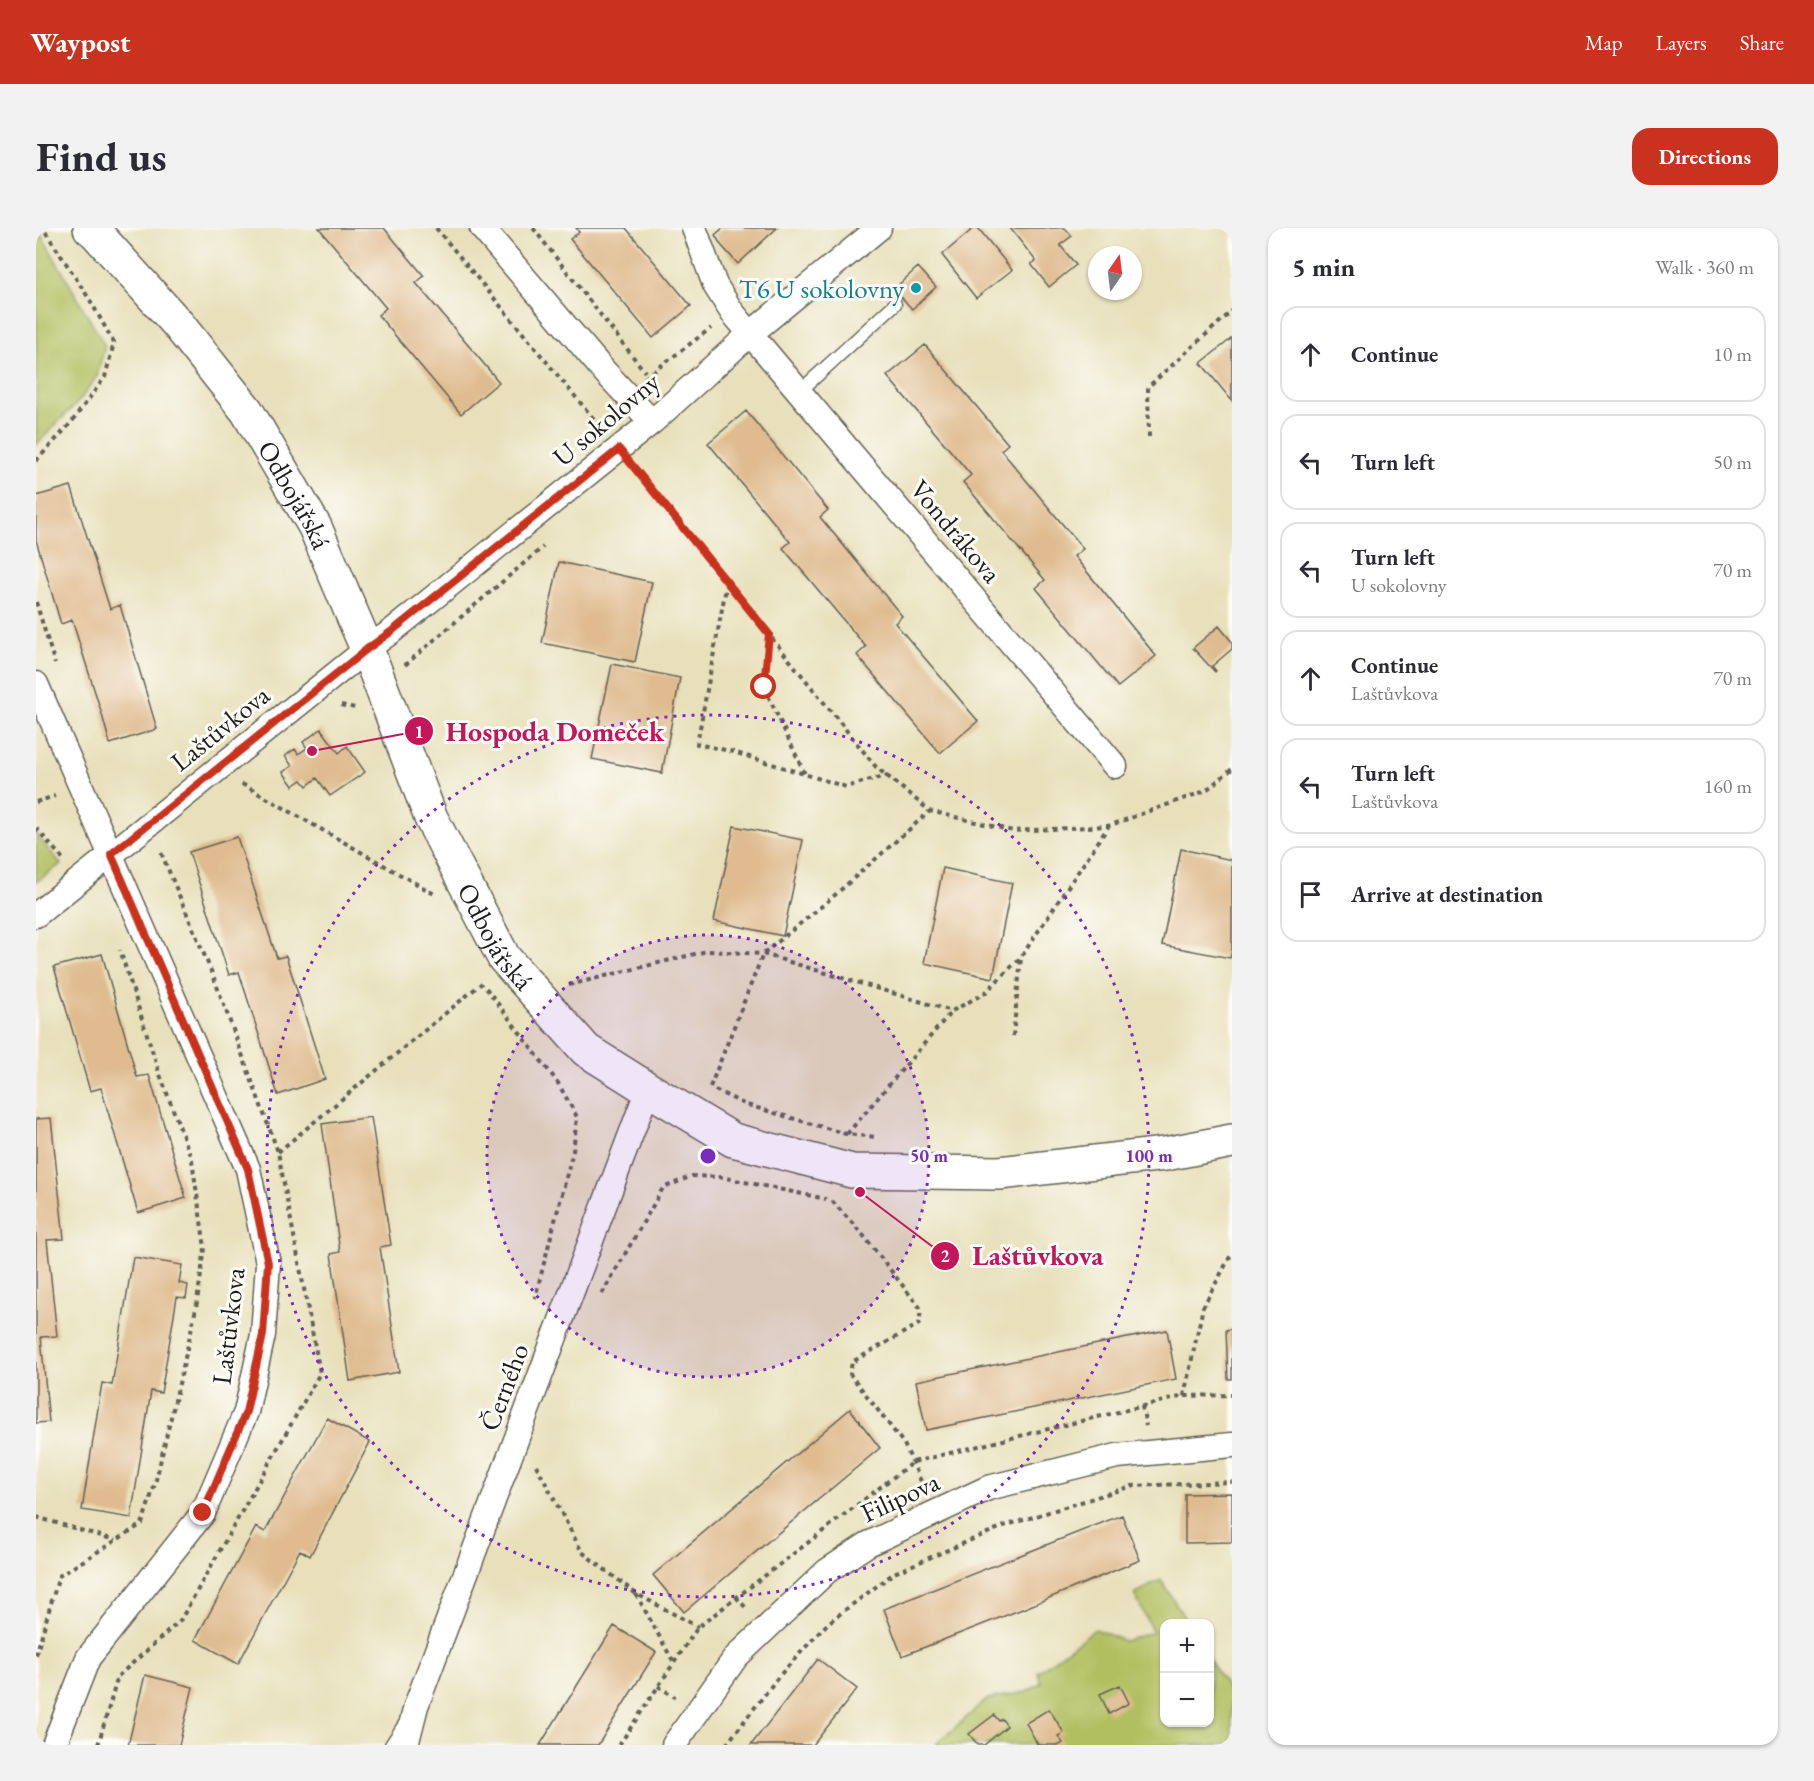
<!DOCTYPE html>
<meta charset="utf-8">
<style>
:root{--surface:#fff;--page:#f2f2f3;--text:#2b2b33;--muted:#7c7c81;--line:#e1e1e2;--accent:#c8321e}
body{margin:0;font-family:"EB Garamond",serif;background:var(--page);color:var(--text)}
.controls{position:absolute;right:18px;bottom:18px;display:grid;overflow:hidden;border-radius:12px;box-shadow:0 2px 4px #0004}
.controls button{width:54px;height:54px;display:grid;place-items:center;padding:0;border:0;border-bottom:2px solid var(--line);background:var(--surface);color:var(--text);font:30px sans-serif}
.compass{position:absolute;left:1052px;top:18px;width:54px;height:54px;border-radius:50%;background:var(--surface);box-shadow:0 2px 4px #0004;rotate:14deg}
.stop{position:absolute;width:18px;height:18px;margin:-14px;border:4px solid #c8321e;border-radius:50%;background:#fff}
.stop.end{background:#c8321e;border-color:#fff;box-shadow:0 2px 6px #0008}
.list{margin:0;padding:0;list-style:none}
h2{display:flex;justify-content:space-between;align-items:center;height:78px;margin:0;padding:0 24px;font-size:26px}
h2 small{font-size:20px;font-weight:400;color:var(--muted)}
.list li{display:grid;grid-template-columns:39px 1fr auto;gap:18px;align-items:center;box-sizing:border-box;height:96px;margin:0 12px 12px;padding:0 12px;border:2px solid var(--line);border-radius:18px}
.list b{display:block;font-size:22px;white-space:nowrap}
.list p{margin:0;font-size:20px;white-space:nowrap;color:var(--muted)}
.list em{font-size:20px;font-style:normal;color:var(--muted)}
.icon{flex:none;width:33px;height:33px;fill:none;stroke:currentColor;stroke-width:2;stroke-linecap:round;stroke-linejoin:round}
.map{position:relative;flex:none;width:1196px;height:1517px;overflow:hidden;border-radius:18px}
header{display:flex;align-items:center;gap:36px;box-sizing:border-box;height:84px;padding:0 30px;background:var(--accent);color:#fff}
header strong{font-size:28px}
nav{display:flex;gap:33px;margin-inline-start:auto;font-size:21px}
.intro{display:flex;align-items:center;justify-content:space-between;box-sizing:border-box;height:144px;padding:0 36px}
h1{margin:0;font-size:42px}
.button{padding:15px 27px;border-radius:18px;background:var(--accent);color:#fff;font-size:21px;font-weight:700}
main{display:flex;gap:36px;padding:0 36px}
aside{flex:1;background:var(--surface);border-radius:18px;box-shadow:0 2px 4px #0004}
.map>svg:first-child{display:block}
.green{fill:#b2bf61;stroke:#676e3e;stroke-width:1.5}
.building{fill:#dfbb8f}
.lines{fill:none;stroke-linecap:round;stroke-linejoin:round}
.lane-casing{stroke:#636154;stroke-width:15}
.street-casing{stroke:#636154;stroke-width:27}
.secondary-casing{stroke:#636154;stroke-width:36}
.path{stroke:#636154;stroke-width:4;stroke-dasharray:4.5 4.5;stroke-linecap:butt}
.lane{stroke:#fff;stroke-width:12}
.street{stroke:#fff;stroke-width:24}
.secondary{stroke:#fff;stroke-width:33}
.route{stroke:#c8321e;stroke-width:8}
.ring{fill:none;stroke:#7b2cbf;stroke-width:3;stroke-dasharray:3 6}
.culture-dot{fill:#0f9aa8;stroke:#fdfcf7;stroke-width:2}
.labels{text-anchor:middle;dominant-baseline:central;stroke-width:6;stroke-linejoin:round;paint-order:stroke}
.culture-label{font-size:27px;fill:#0d838f;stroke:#fdfcf7;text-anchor:end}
.street-label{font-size:27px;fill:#1c1c1c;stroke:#fdfcf7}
.centre{fill:#7b2cbf;stroke:#fdfcf7;stroke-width:3}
.ring-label{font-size:18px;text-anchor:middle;font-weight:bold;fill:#7b2cbf;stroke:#fdfcf7;stroke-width:6;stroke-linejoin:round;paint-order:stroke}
.leader{fill:none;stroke:#c2185b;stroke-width:2}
.callout-dot{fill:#c2185b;stroke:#fdfcf7;stroke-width:2}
.mark-label{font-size:18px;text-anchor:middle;font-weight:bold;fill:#fff}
.callout-label{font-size:28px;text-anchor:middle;font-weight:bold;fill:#c2185b;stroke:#fdfcf7;stroke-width:6;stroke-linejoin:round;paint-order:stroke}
</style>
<header>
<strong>Waypost</strong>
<nav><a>Map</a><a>Layers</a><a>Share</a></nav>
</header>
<div class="intro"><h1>Find us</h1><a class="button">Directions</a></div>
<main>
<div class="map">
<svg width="1196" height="1517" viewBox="0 0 1196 1517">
<rect width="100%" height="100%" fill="#fdfcf7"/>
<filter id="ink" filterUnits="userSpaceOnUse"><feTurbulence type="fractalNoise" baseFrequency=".0167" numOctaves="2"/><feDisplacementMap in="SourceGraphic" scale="12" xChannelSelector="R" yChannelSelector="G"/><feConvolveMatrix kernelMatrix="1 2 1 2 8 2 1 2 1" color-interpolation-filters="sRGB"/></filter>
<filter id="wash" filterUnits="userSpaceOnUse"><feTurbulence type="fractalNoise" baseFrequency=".008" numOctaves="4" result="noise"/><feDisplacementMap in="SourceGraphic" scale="24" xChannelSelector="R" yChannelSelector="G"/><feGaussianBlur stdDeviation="1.35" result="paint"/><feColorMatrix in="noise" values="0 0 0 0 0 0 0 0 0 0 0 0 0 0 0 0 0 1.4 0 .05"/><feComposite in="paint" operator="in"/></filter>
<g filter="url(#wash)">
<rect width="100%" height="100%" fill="#e8e0bb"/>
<!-- green -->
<path class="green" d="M0,1L3,3L69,118L61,148L44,172L0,217Z
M0,606L25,636L0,654Z
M1125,1352L1152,1395L1128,1396V1494H1174V1432L1196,1469V1517H899L952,1471L991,1464L1005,1455L1002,1444L1059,1401L1088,1413L1117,1404L1098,1366Z"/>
<g id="blocks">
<!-- building -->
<path class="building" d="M283,0H348L388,48L380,55L463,154L425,186L342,87L350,80Z
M540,0H590L655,78L617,110L534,11L543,4Z
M687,0H741L702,36L685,17L679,7Z
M938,0H942L976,42L940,70L906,27Z
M974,0H1029L1036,8L1024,17L1040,37L1013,59L995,36L1000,33Z
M882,39L900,59L876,81L858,61Z
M1196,110V173L1165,135Z
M889,117L972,216L965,222L1047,321L1038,328L1120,428L1082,459L1000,360L1009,352L927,254L935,247L851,148Z
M710,183L792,282L784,289L866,388L859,395L942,493L904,525L821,427L830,419L747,320L754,314L672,215Z
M35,258L74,381L84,377L121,501L74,516L65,483L36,392L25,396L0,312V268Z
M523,334L616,354L599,434L506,415Z
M1183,398L1196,414V421L1176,438L1180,443L1179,444L1157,420Z
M576,436L644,450L626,545L556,531Z
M285,501L303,525L311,518L329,544L294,568L281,550L271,558L266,552L257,558L247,544L256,538L249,528L259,521L262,526L271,520L267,514Z
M698,598L767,612L747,708L678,693Z
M201,609L241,730L250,728L289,851L242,867L203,744L193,747L153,624Z
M1145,621L1196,632V723L1194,730L1126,717Z
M907,640L976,655L957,750L888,735Z
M66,726L101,849L113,847L150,970L102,985L65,860L54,863L18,739Z
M335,889L355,1017L344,1019L363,1144L314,1153L295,1026L304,1024L286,896Z
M15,890L28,1011L11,1012L21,1108L5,1109L13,1194L0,1195V891Z
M97,1029L146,1037L143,1055L152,1057L150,1070L141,1069L125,1165L115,1163L95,1290L46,1282L66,1155L76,1157Z
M1196,1101V1151H1192L1190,1102Z
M1131,1102L1140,1151L890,1202L880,1153Z
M814,1181L844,1220L648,1384L617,1347Z
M291,1190L334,1214L274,1328L264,1322L202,1436L159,1412L220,1299L229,1304Z
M1196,1265V1314L1149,1315V1266Z
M1086,1287L1104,1332L989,1380L866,1428L848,1381Z
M578,1398L620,1424L562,1517H504Z
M782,1431L821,1461L777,1517H715Z
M109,1447L157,1459L143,1517H92Z
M1084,1457L1093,1475L1073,1486L1064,1466Z
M1013,1481L1028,1505L1022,1508L1027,1515L1024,1517H1002L990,1495Z
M958,1487L963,1493L966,1491L971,1498L948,1517H942L933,1506Z"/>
</g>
</g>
<g filter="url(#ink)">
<use href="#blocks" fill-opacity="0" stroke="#636154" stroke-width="1.5"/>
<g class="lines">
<!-- lane casing -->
<g class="lane-casing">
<path id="lane" d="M763,164L859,76
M355,1517L368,1497"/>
</g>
<!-- street casing -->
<g class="street-casing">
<path id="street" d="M446,0L568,143L616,194
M658,0L679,57L696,84L1079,538
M0,456L212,941L232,1035L227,1107L210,1184L167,1285L52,1430L18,1517
M0,687L331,421L356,403L616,194L714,106L843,0
M370,1517L380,1478L612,861
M638,1517L700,1429L791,1343L832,1316L952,1260L1081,1228L1196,1217"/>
</g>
<!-- secondary casing -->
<g class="secondary-casing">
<g id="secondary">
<path id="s1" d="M54,0L60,5L141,95L211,183L279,299L331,421L395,590L468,730L550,822L612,861L697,912L816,943L963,945L1129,926L1196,913"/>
</g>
</g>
<!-- path -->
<path class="path" d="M400,0L566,201
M497,0L609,144
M609,150L675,100
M1113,209L1112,159L1196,83
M0,233L35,195L69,149L78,115L54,72L7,0
M600,242L840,539L894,583L977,603L1072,598L1169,563L1196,541
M691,354L661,516L694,523L810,559L852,547
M0,374L19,436
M733,406L728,459L769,546
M369,437L507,319
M305,477L319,480L320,482
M206,556L400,667
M0,574L19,568
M0,600L27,631
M533,757L671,723L727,726L916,783
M450,760L522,855L541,889L537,923L499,1070
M977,808L985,730
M674,859L727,726L792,673L894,583
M679,862L708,876L810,906L841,909
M811,906L916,783L949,765L985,729L1072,599
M242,924L446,755
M796,973L827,1007L885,1081L883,1096L816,1134L814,1146L868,1216L889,1262
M566,1066L627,960L656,948L685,949L790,971
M1148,1168L1167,1079L1196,1025
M1106,1178L1110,1198
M500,1237L546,1324L599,1365L662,1399
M0,1289L79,1312
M600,1366L638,1435
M700,1369L712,1382
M0,1427L23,1348L106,1296L119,1256L147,1139L160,1080L169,1020L156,932L123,844L84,722
M622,1458L639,1469
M62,1517L82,1448L144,1393L284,1145L242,924L178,750L124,622
M583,1517L662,1399L877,1234L1148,1168L1196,1167
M690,1517L743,1448L792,1395L858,1345L968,1298L1096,1258L1196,1254"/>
<!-- lane -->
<use href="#lane" class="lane"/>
<!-- street -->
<use href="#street" class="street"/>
<!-- secondary -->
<use href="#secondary" class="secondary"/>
</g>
</g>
<g class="lines" filter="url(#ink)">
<!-- route -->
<path class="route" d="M167,1285L210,1184L227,1107L232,1035L212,941L75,626L331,421L356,403L583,221L733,406L728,459"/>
</g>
<!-- distance rings -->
<circle cx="672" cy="928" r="221" fill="#7b2cbf" fill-opacity=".12"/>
<g class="ring">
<circle cx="672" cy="928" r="221"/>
<circle cx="672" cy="928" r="441"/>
</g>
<!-- markers -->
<circle class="culture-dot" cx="880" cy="60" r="6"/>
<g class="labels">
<!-- culture labels -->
<g class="culture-label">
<text x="868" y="60">T6 U sokolovny</text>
</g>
<!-- street labels -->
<g class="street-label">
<text transform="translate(570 191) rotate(-40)">U sokolovny</text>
<text stroke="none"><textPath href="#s1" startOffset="338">Odbojářská</textPath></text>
<text transform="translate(920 303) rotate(50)">Vondrákova</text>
<text transform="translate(184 500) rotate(-39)">Laštůvkova</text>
<text stroke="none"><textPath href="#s1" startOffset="824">Odbojářská</textPath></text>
<text transform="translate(192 1098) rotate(-83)">Laštůvkova</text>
<text transform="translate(468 1159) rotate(-69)">Černého</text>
<text transform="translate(864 1269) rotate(-25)">Filipova</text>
</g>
</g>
<circle cx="672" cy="928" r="9" class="centre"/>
<g class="ring-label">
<text x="893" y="934">50 m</text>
<text x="1113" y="934">100 m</text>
</g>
<!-- callouts -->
<path class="leader" d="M276 523L383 503M824 964L909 1028"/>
<g class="callout-dot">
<circle cx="276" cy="523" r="6"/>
<circle cx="824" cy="964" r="6"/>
<circle cx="383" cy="503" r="15"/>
<circle cx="909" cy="1028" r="15"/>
</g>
<g class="mark-label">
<text x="383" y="510">1</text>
<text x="909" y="1034">2</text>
</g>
<g class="callout-label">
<text x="519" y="513">Hospoda Domeček</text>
<text x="1002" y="1037">Laštůvkova</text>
</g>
</svg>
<div class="controls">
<button>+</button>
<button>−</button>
</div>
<svg class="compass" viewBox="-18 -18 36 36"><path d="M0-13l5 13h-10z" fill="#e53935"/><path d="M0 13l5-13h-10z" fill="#7c7c81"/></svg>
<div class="stop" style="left:728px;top:459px"></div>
<div class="stop end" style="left:167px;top:1285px"></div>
</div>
<aside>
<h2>5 min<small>Walk · 360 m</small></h2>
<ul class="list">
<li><svg class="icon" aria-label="ahead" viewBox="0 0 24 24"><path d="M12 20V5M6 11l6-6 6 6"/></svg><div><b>Continue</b></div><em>10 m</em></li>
<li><svg class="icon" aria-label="left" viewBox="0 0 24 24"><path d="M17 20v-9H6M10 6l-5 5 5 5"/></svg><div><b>Turn left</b></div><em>50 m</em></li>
<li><svg class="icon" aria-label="left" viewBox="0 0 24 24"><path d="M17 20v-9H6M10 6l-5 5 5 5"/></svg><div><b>Turn left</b><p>U sokolovny</p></div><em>70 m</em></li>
<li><svg class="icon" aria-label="ahead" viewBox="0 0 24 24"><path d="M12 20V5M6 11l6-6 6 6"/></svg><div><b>Continue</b><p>Laštůvkova</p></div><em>70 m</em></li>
<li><svg class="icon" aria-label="left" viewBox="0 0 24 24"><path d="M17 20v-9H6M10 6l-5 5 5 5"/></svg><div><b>Turn left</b><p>Laštůvkova</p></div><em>160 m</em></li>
<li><svg class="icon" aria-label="arrive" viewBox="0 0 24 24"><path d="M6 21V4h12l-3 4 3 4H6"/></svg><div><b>Arrive at destination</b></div></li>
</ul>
</aside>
</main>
